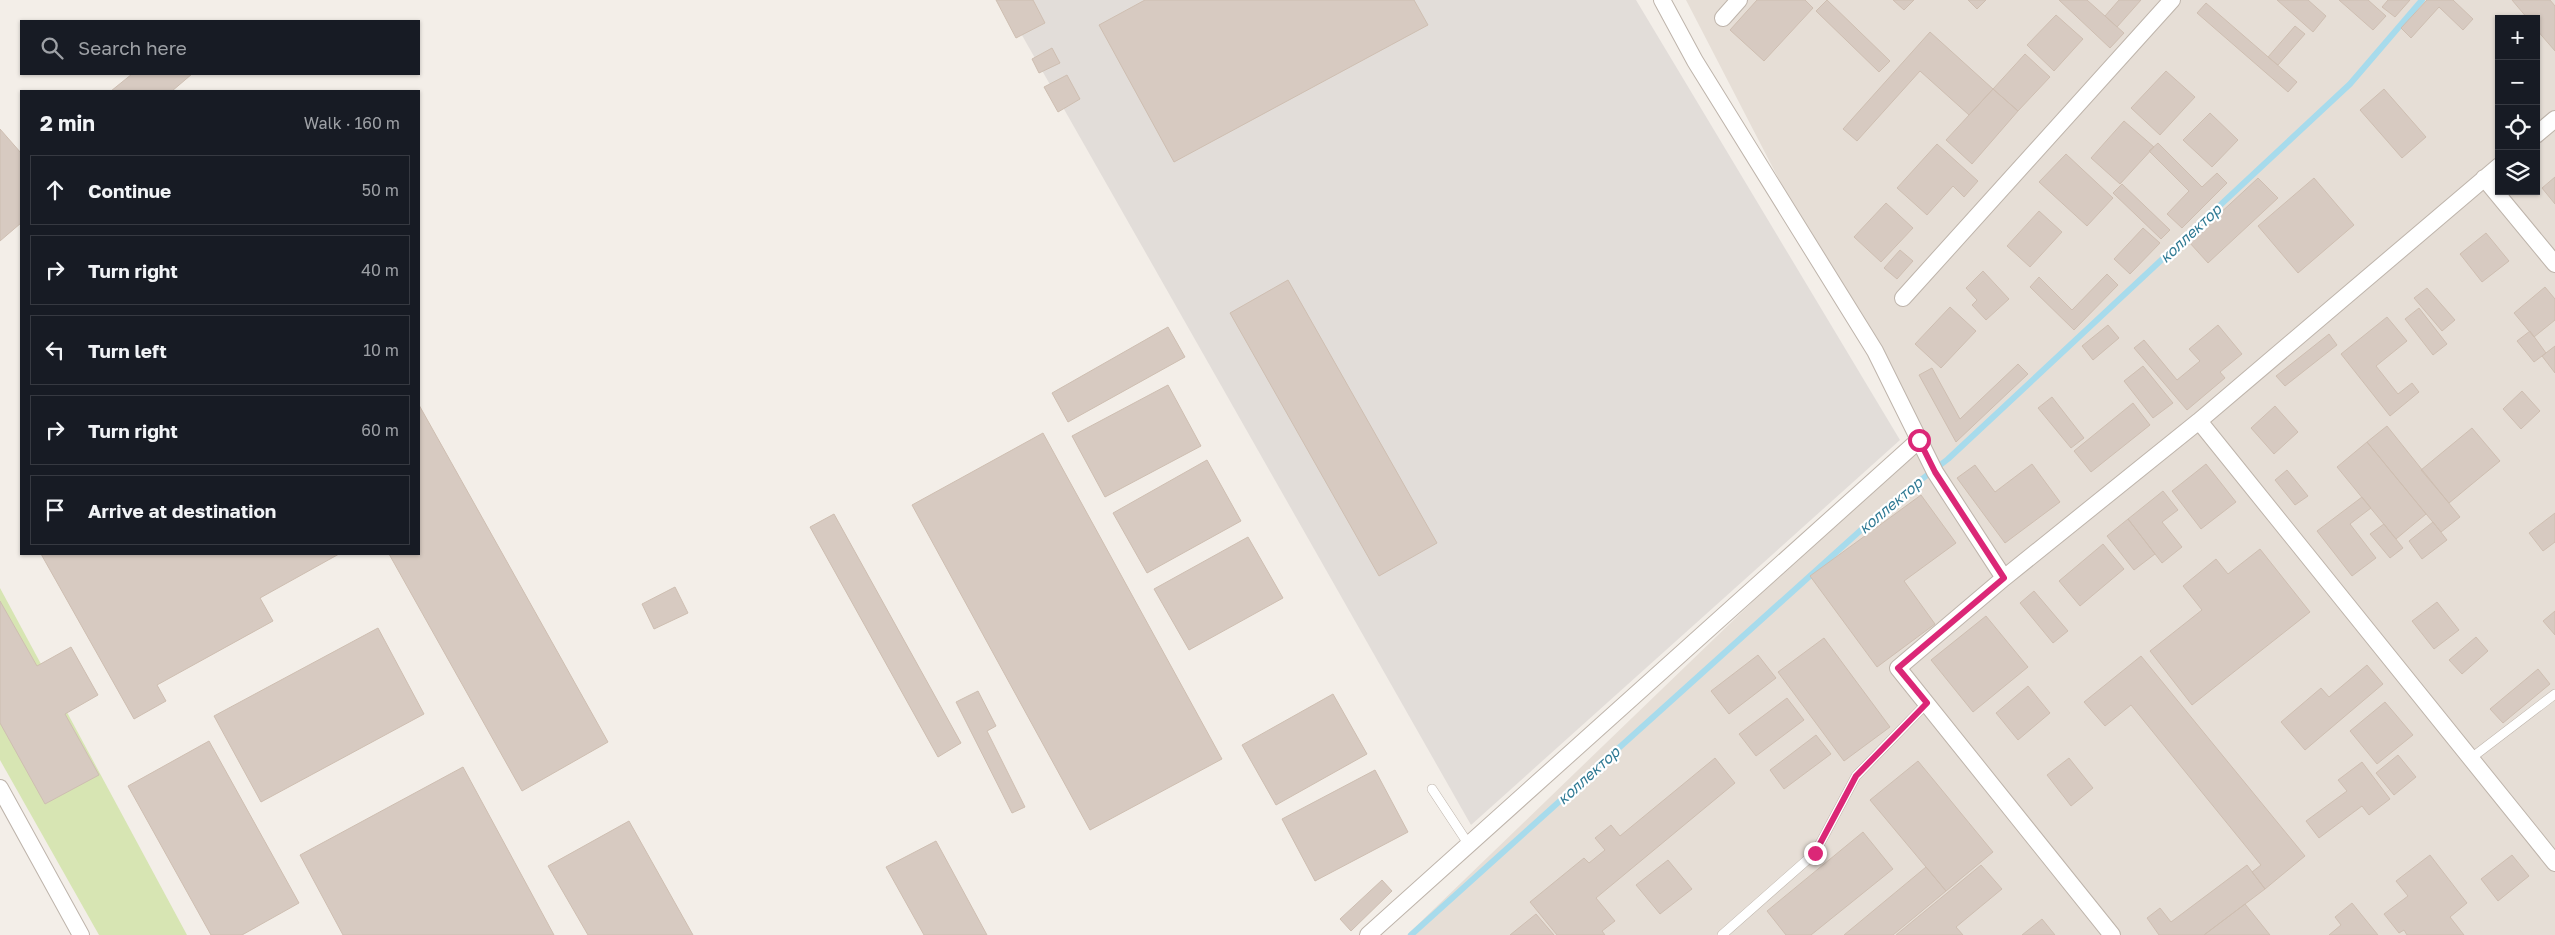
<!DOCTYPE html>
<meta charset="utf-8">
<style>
:root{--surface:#171b24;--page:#242831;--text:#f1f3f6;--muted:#9ea1a6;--line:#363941}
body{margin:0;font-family:"Golos Text",sans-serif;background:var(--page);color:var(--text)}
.controls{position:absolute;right:15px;top:15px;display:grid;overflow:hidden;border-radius:0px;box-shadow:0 1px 4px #0004}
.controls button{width:45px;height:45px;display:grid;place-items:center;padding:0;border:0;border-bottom:1px solid var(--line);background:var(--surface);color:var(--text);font:25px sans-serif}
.stop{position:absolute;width:15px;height:15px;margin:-11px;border:4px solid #db2777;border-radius:50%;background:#fff}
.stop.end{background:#db2777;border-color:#fff;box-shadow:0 1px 5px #0008}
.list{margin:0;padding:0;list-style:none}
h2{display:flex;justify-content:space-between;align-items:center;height:65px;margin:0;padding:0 20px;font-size:21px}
h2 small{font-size:16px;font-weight:400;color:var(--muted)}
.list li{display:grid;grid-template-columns:32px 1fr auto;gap:15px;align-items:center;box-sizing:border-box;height:70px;margin:0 10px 10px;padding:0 10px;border:1px solid var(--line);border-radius:0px}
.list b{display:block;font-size:19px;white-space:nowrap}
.list em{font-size:16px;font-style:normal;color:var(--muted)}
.icon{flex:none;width:28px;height:28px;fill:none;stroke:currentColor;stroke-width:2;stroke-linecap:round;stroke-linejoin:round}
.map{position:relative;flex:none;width:2555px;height:935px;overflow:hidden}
.search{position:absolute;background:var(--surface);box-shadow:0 1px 4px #0004;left:20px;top:20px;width:400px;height:55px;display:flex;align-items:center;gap:12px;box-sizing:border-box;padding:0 18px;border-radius:0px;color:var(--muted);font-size:19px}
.panel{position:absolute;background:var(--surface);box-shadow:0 1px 4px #0004;left:20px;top:90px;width:400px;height:465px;border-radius:0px}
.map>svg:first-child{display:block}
.residential{fill:#e6ded6;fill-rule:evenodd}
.industrial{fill:#e2ddd9}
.green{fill:#d7e5b3}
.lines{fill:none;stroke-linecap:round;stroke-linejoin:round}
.stream{stroke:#a7dbec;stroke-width:6}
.building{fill:#d7cac1;stroke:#cebeb1}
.service-casing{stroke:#beb4ab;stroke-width:10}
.minor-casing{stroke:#beb4ab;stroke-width:18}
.service{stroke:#fff;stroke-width:9}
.minor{stroke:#fff;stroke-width:16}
.route{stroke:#db2777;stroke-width:6}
.labels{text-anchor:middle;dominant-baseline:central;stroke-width:4.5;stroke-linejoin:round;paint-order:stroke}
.water-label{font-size:15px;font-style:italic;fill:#307a94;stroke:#fff}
</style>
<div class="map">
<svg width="2555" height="935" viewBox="0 0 2555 935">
<rect width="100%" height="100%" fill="#f3eee8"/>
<!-- residential -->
<path class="residential" d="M1686,0H2555V935H1407L1916,444ZM2499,19H2536V191H2499Z"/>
<!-- industrial -->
<path class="industrial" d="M1002,0H1636L1900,440L1471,825Z"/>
<!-- green -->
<path class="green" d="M0,588L187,935H99L0,760Z"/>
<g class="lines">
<!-- stream -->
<path class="stream" d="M1411,935L1891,503L1948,459L2350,84L2422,0"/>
</g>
<!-- building -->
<path class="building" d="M996,0H1033L1045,23L1016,38Z
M1145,0H1414L1428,25L1174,162L1099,25Z
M1757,0H1805L1813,8L1764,61L1730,30Z
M1827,0L1890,61L1879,72L1816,11Z
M1893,0H1914L1904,10Z
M1968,0H1986L1977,9Z
M2059,0H2087L2124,33L2110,48Z
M2119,0H2141L2117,27L2105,16Z
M2277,0H2308L2326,16L2313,32Z
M2339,0H2368L2386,16L2373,30Z
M2388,0H2410L2395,17L2382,7Z
M2427,0H2453L2473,19L2463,30L2439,7L2411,38L2401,28Z
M2512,0H2550L2555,6V51L2536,29V19H2528Z
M2206,3L2297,82L2288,92L2197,13Z
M2056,15L2083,39L2054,71L2027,45Z
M2295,26L2305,34L2278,65L2268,57Z
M1930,32L1993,89L1969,115L1920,71L1857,141L1843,129Z
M1052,48L1060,63L1039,73L1032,59Z
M2025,54L2050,77L2018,111L1993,89Z
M2166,71L2195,97L2160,135L2131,108Z
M132,74H192L172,91H111Z
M1067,75L1080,99L1058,112L1044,87Z
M1993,89L2018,111L1972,164L1946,140Z
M2384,89L2426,137L2402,158L2360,110Z
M2210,113L2238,140L2212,167L2183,140Z
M2124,121L2154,147L2120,184L2091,158Z
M0,129L21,153V223L0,241Z
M2158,143L2202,187L2217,173L2227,183L2182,228L2167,214L2189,191L2149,151Z
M1937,144L1978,181L1964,197L1953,186L1927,215L1897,188Z
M2066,154L2113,198L2087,226L2039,182Z
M2555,177V204L2542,188Z
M2258,178L2278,198L2208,263L2189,242Z
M2314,178L2354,225L2298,273L2258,226Z
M2122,184L2170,230L2161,239L2113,193Z
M1886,203L1913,228L1881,262L1854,237Z
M2039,211L2062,232L2030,267L2007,246Z
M2143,228L2160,243L2130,274L2114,259Z
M2486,233L2509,261L2482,282L2460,254Z
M1900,250L1913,261L1897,279L1884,268Z
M1983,271L2009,299L1986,320L1972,305L1977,300L1966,288Z
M2107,274L2118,285L2074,330L2030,287L2039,277L2072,310Z
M1288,280L1437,543L1379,576L1230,313Z
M2545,287L2555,299V320L2534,337L2514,313Z
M2427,288L2455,320L2442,331L2414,298Z
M1950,307L1976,331L1941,368L1915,344Z
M2419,308L2447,344L2433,355L2405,319Z
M2387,317L2407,341L2376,366L2398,394L2412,383L2419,392L2390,416L2341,354Z
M2108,325L2119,338L2093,360L2082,346Z
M2218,325L2242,354L2220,372L2225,378L2187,410L2134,348L2144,340L2177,380L2200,361L2189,349Z
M1168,327L1185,357L1068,422L1052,393Z
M2530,331L2546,353L2534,362L2517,341Z
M2329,334L2337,345L2285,386L2276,376Z
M2555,346V373L2542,356Z
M2018,364L2028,374L1956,442L1919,375L1932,368L1960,419Z
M2143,366L2173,403L2153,418L2124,381Z
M1168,385L1201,446L1105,497L1072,436Z
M2522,391L2540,411L2521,429L2503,409Z
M2052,397L2084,438L2071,448L2038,408Z
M2133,403L2150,425L2091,472L2074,451Z
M419,405L608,742L522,791L389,554H419Z
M2275,406L2298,432L2274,454L2251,428Z
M2387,426L2460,517L2441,532L2367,442Z
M2472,428L2500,461L2449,503L2421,470Z
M1043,433L1222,759L1090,830L912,505Z
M2367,442L2426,514L2396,539L2337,467Z
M1207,460L1241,521L1147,573L1113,513Z
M2032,464L2060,502L2005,543L1957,478L1975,465L1995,492Z
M2206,464L2236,502L2201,529L2172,491Z
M2287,470L2308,496L2295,505L2275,480Z
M2163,491L2178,510L2162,522L2182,547L2162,563L2128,519Z
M1921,495L1956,543L1904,581L1935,624L1877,667L1810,576Z
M2362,497L2371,508L2350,524L2376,558L2352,576L2317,531Z
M2555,513V542L2543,551L2529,533Z
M834,514L961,743L938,757L810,527Z
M2128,519L2155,554L2134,570L2107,536Z
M2433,522L2447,540L2422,559L2409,541Z
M2384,524L2403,548L2390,558L2370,534Z
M1248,537L1283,598L1189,650L1154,589Z
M2103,544L2124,569L2080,606L2059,581Z
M2260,549L2310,612L2192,705L2150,651L2202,610L2183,586L2216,559L2228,574Z
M41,554H339L260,598L273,621L157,685L166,701L134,719Z
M675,587L688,613L654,629L642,604Z
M2034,591L2068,631L2053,643L2020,603Z
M0,601L37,666L71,647L98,695L65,714L99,775L45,804L0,723Z
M2437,602L2459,630L2434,649L2412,621Z
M2555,611V635L2543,621Z
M1986,616L2028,667L1973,712L1931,660Z
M378,628L424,714L261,802L214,716Z
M2476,637L2488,651L2462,674L2449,660Z
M1824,638L1890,727L1844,761L1778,672Z
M1758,655L1776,678L1729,714L1711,691Z
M2141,656L2305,856L2265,889L2252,872L2261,865L2131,705L2105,726L2084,702Z
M2367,665L2383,684L2305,750L2281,722L2321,688L2329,697Z
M2538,669L2550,684L2503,723L2490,709Z
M2028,686L2050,713L2018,740L1996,713Z
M978,691L996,726L987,731L1025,807L1012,813L956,702Z
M1333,694L1367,754L1276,805L1242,745Z
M1787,698L1804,720L1756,756L1739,734Z
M2385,702L2413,735L2377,764L2350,731Z
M1816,735L1831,754L1784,789L1770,770Z
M209,741L299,903L242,935H211L128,786Z
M2398,755L2416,777L2394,795L2376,773Z
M1715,758L1735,783L1596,898L1615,921L1602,931L1605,935H1557L1530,902L1584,858L1589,863L1605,850L1595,838L1611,825L1620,836Z
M2069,758L2093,788L2071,806L2047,775Z
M1918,761L1993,852L1946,891L1870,800Z
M2362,762L2390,799L2369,815L2362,806L2319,838L2306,821L2347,791L2338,780Z
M463,767L554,935H343L300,855Z
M1375,770L1408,832L1315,881L1282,819Z
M629,821L693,935H588L548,866Z
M1863,832L1893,869L1811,935H1786L1767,911Z
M936,841L987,935H924L886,867Z
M2430,855L2467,903L2450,917L2464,935H2407L2404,930L2399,933L2384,914L2408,896L2396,881Z
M2512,855L2529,876L2498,901L2481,879Z
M1668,860L1692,889L1660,914L1636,885Z
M1981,865L2002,889L1956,927L1963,935H1896Z
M2247,865L2265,889L2204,935H2159L2147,918L2160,908L2171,922Z
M1926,867L1946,891L1893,935H1844Z
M1382,880L1392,891L1351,931L1340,919Z
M2352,903L2378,935H2329L2341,925L2335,917Z
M2245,904L2270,935H2204Z
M1536,914L1554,935H1510Z
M2042,919L2055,935H2022Z"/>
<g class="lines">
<!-- service casing -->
<g class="service-casing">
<path id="service" d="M2470,759L2555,694
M1432,789L1469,845
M1722,935L1815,853L1856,776L1927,703"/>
</g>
<!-- minor casing -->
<g class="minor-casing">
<path id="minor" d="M1662,0L1695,61L1875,351L1935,472L2004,578
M1723,18L1739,0
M2536,135L2555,119
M2484,178L2555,264
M1903,298L2172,0
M2199,421L2555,863
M0,788L81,935
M1368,935L1919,440
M2112,935L1898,668L2004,578L2199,421L2499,166"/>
</g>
<!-- service -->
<use href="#service" class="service"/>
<!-- minor -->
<use href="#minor" class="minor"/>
</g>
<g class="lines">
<!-- route -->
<path class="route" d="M1815,853L1856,776L1927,703L1898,668L2004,578L1935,472L1919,440"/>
</g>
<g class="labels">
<!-- water labels -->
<g class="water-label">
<text transform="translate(2190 233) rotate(-43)">коллектор</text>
<text transform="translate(1890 505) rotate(-40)">коллектор</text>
<text transform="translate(1588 775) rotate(-42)">коллектор</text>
</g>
</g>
</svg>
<div class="controls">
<button>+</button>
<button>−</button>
<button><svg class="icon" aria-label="locate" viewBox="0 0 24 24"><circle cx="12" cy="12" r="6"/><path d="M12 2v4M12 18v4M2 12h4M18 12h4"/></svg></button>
<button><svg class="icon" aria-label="layers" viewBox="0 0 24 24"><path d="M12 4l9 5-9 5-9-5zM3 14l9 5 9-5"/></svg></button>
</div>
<div class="stop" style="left:1919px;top:440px"></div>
<div class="stop end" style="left:1815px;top:853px"></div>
<div class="search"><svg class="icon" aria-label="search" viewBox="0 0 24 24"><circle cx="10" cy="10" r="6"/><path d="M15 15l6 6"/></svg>Search here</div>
<section class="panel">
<h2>2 min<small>Walk · 160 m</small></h2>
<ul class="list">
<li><svg class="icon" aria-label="ahead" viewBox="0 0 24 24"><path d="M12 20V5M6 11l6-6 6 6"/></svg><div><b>Continue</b></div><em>50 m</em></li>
<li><svg class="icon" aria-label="right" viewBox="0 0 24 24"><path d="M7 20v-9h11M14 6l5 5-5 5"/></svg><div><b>Turn right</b></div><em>40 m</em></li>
<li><svg class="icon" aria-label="left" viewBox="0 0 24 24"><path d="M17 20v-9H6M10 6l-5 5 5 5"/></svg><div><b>Turn left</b></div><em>10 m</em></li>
<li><svg class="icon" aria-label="right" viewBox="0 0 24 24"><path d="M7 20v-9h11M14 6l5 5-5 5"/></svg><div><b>Turn right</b></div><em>60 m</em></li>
<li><svg class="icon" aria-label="arrive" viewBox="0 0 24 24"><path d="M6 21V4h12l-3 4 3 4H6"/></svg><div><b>Arrive at destination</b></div></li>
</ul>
</section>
</div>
